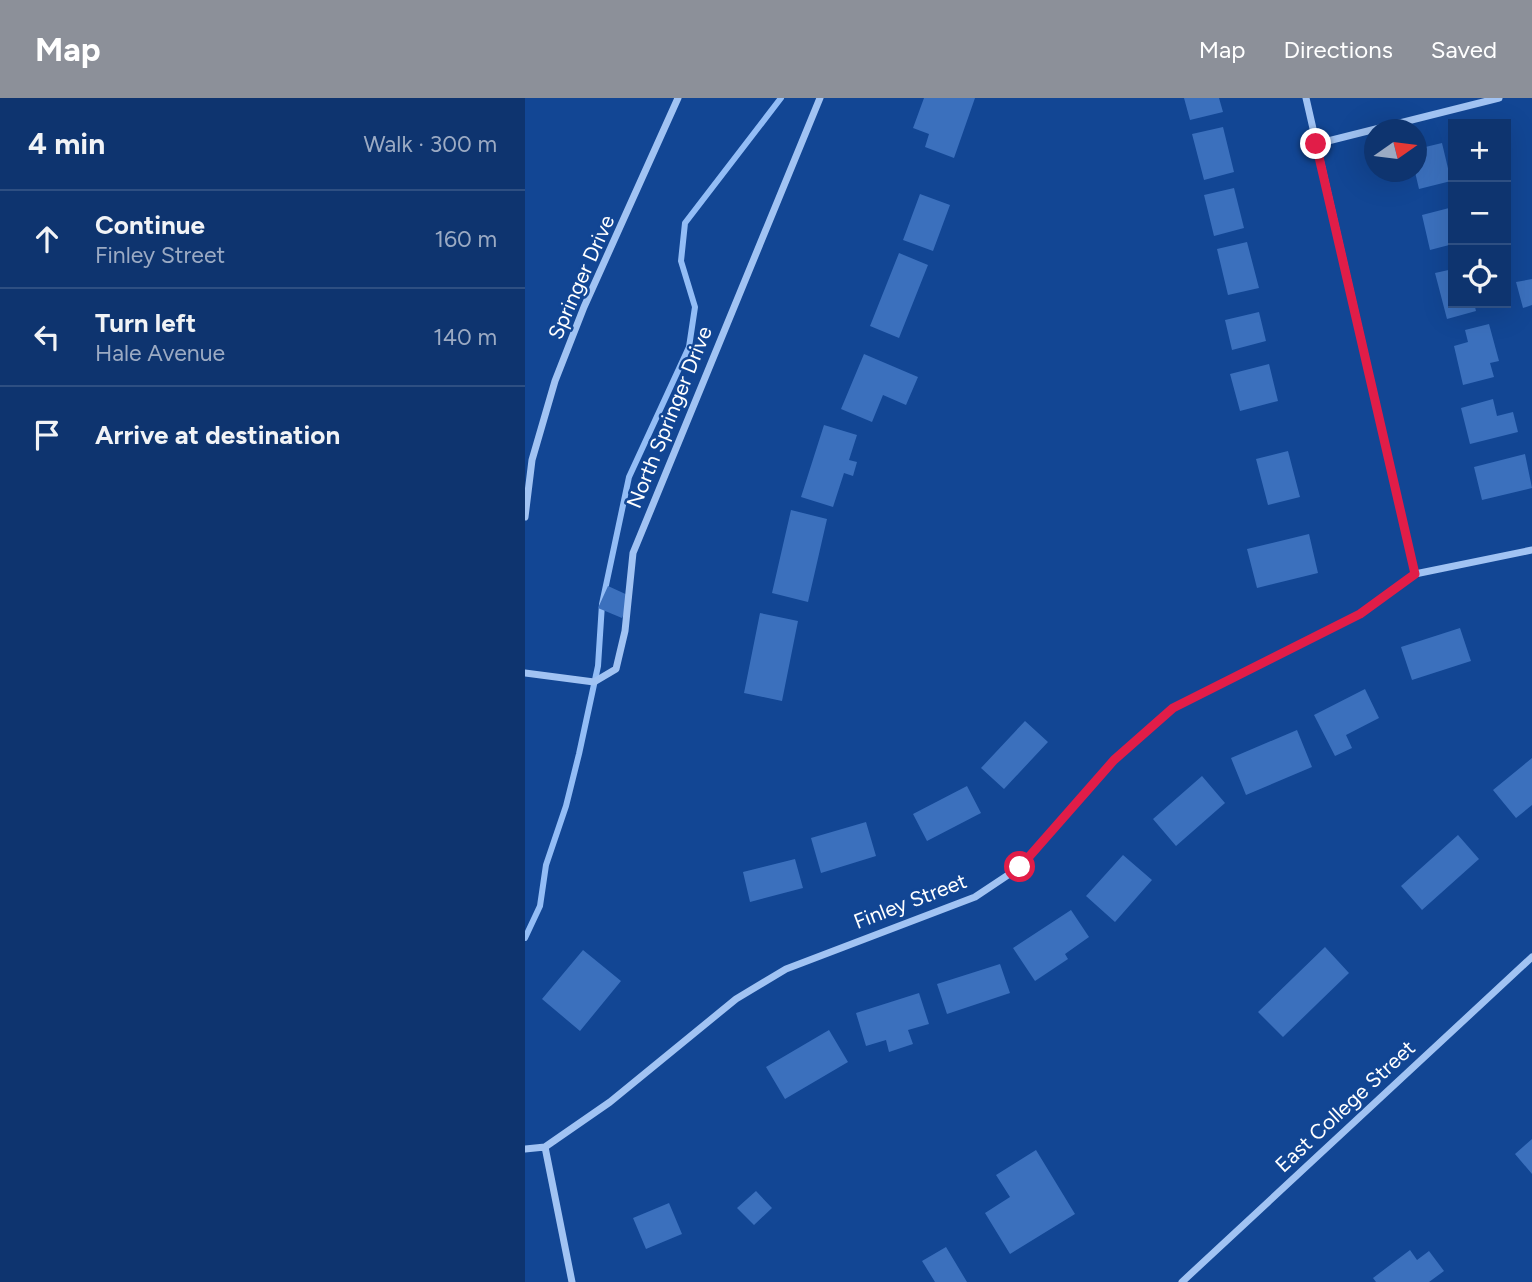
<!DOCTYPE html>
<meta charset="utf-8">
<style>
:root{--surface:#0e346f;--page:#173c74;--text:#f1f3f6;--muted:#9baac3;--line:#2e4f82;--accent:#8c9099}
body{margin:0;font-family:Figtree,sans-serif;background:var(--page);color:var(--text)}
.controls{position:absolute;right:21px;top:21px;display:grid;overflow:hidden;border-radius:0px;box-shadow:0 7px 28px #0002}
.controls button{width:63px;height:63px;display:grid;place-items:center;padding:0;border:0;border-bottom:2px solid var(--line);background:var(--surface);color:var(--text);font:35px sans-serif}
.compass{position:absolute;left:839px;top:21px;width:63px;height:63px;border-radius:50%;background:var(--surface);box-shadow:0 7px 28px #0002;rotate:76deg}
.stop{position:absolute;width:21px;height:21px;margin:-16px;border:5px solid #e11d48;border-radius:50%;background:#fff}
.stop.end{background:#e11d48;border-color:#fff;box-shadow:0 2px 7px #0008}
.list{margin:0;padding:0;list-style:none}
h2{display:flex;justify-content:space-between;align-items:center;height:91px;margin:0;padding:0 28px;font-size:30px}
h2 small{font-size:23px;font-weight:400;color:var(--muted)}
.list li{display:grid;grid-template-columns:46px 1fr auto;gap:21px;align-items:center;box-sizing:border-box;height:98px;padding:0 28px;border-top:2px solid var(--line)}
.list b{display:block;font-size:26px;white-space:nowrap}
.list p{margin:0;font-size:23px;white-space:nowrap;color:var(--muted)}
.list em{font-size:23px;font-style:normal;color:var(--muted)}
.icon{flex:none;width:38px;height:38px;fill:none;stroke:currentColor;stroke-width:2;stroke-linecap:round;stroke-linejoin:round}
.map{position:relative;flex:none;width:1007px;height:1184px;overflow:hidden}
header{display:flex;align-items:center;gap:42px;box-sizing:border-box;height:98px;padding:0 35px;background:var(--accent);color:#fff}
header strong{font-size:33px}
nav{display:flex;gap:38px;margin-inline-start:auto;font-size:24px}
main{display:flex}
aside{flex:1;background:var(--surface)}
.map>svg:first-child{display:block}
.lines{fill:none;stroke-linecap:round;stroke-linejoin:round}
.stream{stroke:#93bdf6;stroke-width:6}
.building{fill:#3b70bd}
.street{stroke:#a1c3f3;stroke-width:7}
.route{stroke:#e11d48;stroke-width:9}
.labels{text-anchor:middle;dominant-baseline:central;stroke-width:5;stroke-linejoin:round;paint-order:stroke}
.street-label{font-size:21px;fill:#fff;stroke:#124694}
</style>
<header>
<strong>Map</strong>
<nav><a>Map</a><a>Directions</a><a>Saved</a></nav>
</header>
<main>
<aside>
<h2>4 min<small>Walk · 300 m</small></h2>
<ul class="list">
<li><svg class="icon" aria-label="ahead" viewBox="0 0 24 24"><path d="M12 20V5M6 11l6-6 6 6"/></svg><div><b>Continue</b><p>Finley Street</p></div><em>160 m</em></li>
<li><svg class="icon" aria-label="left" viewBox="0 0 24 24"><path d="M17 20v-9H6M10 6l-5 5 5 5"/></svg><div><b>Turn left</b><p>Hale Avenue</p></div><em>140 m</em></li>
<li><svg class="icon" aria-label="arrive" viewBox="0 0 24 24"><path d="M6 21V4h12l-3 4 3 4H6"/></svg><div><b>Arrive at destination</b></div></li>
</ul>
</aside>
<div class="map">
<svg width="1007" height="1184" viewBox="0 0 1007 1184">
<rect width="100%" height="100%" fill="#124694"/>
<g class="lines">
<!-- stream -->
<path class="stream" d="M0,840L15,808L21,767L41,708L54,656L73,568L77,506L104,379L164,249L170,209L156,163L160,125L256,0"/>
</g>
<!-- building -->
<path class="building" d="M399,0H450L429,60L400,49L404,36L388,30Z
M659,0H694L698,14L665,22Z
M698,29L709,74L679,82L667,36Z
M917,45L926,83L894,91L890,74L892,51Z
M709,90L719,130L689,138L679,97Z
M395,96L425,107L408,153L378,142Z
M928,109V146L905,152L897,117Z
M722,144L734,190L703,197L692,151Z
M374,155L403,167L374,240L345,228Z
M928,171V205H949L951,213L922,221L910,175Z
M1007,181V207L998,210L991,184Z
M734,214L741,243L707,252L700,222Z
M964,226L974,263L965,265L969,279L938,287L929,248L943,244L940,232Z
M339,256L393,279L381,307L358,297L347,324L316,311Z
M744,266L753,303L715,313L705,276Z
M968,301L972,318L988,314L993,334L945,346L936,310Z
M299,327L332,337L324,362L332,364L328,378L319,375L308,409L276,399Z
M763,353L775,399L743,407L731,361Z
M1000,356L1007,390L957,402L949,369Z
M266,412L302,421L283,504L247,495Z
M784,436L793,475L732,490L722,451Z
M83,488L107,499L97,520L73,510Z
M235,515L273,523L257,603L219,595Z
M935,530L946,563L887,582L876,549Z
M840,591L854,620L821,637L827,650L810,658L789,617Z
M500,623L523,644L479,691L456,670Z
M772,632L787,669L721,697L706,660Z
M1007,660V707L991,720L968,692Z
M677,678L700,705L651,748L628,721Z
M442,688L456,715L402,743L388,716Z
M341,724L351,758L296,775L286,740Z
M933,737L954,761L897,812L876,788Z
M598,757L627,782L590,824L561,798Z
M270,761L278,790L225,804L218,774Z
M546,812L564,839L540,856L543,861L510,883L488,850Z
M800,849L824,875L758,939L733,914Z
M58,852L96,883L55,933L17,901Z
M475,866L485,895L422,916L412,886Z
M394,895L404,926L383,932L388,946L364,954L361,942L341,948L331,915Z
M304,932L323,964L260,1001L241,969Z
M1007,1041V1076L990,1056Z
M511,1052L550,1116L485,1156L460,1115L485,1099L471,1077Z
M231,1093L247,1110L229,1127L212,1110Z
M144,1105L157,1136L121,1151L108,1120Z
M421,1149L442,1184H410L397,1163Z
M885,1152L892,1162L904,1153L919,1173L904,1184H851L848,1180Z"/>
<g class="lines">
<!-- street -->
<path class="street" d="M781,0L890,476
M791,46L974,0
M0,419L7,362L30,283L59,209L153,0
M0,575L69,584L91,571L100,533L108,455L295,0
M20,1049L85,1004L211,901L261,871L450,799L495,769L589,662L648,610L835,516L890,476L1007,452
M0,1051L20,1049L47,1184
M657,1184L1007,859"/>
</g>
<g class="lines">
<!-- route -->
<path class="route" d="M495,769L589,662L648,610L835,516L890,476L791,46"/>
</g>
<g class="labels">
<!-- street labels -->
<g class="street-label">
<text transform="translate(56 179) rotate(-66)">Springer Drive</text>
<text transform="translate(144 319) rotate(-68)">North Springer Drive</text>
<text transform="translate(385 803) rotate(-21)">Finley Street</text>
<text transform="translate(820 1008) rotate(-43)">East College Street</text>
</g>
</g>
</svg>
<div class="controls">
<button>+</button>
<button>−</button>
<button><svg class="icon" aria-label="locate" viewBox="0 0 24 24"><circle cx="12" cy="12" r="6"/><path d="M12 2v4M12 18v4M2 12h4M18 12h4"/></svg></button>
</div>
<svg class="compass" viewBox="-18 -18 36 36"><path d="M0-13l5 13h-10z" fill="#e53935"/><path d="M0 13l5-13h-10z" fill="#9baac3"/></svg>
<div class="stop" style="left:495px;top:769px"></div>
<div class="stop end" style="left:791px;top:46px"></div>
</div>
</main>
